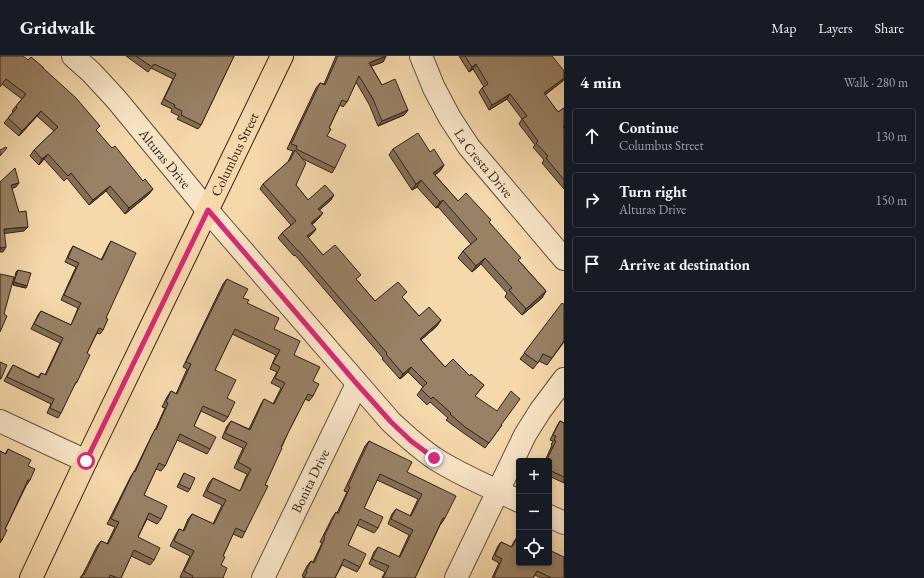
<!DOCTYPE html>
<meta charset="utf-8">
<style>
:root{--surface:#171b24;--page:#242831;--text:#f1f3f6;--muted:#9ea1a6;--line:#363941}
body{margin:0;font-family:"EB Garamond",serif;background:var(--page);color:var(--text)}
.controls{position:absolute;right:12px;bottom:12px;display:grid;overflow:hidden;border-radius:4px;box-shadow:0 2px 6px #0003}
.controls button{width:36px;height:36px;display:grid;place-items:center;padding:0;border:0;border-bottom:1px solid var(--line);background:var(--surface);color:var(--text);font:20px sans-serif}
.stop{position:absolute;width:12px;height:12px;margin:-9px;border:3px solid #db2777;border-radius:50%;background:#fff}
.stop.end{background:#db2777;border-color:#fff;box-shadow:0 1px 4px #0008}
.list{margin:0;padding:0;list-style:none}
h2{display:flex;justify-content:space-between;align-items:center;height:52px;margin:0;padding:0 16px;font-size:17px}
h2 small{font-size:13px;font-weight:400;color:var(--muted)}
.list li{display:grid;grid-template-columns:26px 1fr auto;gap:12px;align-items:center;box-sizing:border-box;height:56px;margin:0 8px 8px;padding:0 8px;border:1px solid var(--line);border-radius:4px}
.list b{display:block;font-size:15px;white-space:nowrap}
.list p{margin:0;font-size:13px;white-space:nowrap;color:var(--muted)}
.list em{font-size:13px;font-style:normal;color:var(--muted)}
.icon{flex:none;width:22px;height:22px;fill:none;stroke:currentColor;stroke-width:2;stroke-linecap:round;stroke-linejoin:round}
.map{position:relative;flex:none;width:564px;height:522px;overflow:hidden}
header{display:flex;align-items:center;gap:24px;box-sizing:border-box;height:56px;padding:0 20px;background:var(--surface);border-bottom:1px solid var(--line)}
header strong{font-size:19px}
nav{display:flex;gap:22px;margin-inline-start:auto;font-size:14px}
main{display:flex}
aside{flex:1;background:var(--surface)}
.map>svg:first-child{display:block}
.lines{fill:none;stroke-linecap:round;stroke-linejoin:round}
.minor-casing{stroke:#634f3e;stroke-width:24}
.major-casing{stroke:#32211a;stroke-width:24}
.minor{stroke:#f9e6c8;stroke-width:22}
.major{stroke:#f6d9ab;stroke-width:22}
.wall{fill:#836f57;stroke:#32211a}
.shaded-wall{fill:#6a5a47;stroke:#32211a}
.building{fill:#988165;stroke:#32211a}
.route{stroke:#db2777;stroke-width:5}
.labels{text-anchor:middle;dominant-baseline:central;stroke-width:3;stroke-linejoin:round;paint-order:stroke}
.street-label{font-size:14px;fill:#32211a;stroke:#f9e6c8}
</style>
<header>
<strong>Gridwalk</strong>
<nav><a>Map</a><a>Layers</a><a>Share</a></nav>
</header>
<main>
<div class="map">
<svg width="564" height="522" viewBox="0 0 564 522">
<rect width="100%" height="100%" fill="#f6d9ab"/>
<filter id="stains"><feTurbulence type="fractalNoise" baseFrequency=".005" numOctaves="4"/><feColorMatrix values="0 0 0 0 .2 0 0 0 0 .09 0 0 0 0 .02 0 0 0 .5 -.17"/></filter>
<radialGradient id="worn" r=".72"><stop offset=".6" stop-color="#630" stop-opacity="0"/><stop offset="1" stop-color="#630" stop-opacity=".3"/></radialGradient>
<g class="lines">
<!-- minor casing -->
<g class="minor-casing">
<g id="minor">
<path id="s1" d="M73,0L91,16L116,43L214,162L391,366C405,379 418,391 434,402C460,419 490,431 519,445"/>
<path id="s2" d="M421,0L434,32L450,62L469,91L564,203"/>
<path d="M0,365L86,405"/>
<path d="M549,460L564,467"/>
<path id="s3" d="M263,522L357,328"/>
<path d="M456,522L525,379L540,355L564,323"/>
</g>
</g>
<!-- major casing -->
<g class="major-casing">
<g id="major">
<path id="s4" d="M31,522L86,405L282,0"/>
</g>
</g>
<!-- minor -->
<use href="#minor" class="minor"/>
<!-- major -->
<use href="#major" class="major"/>
</g>
<!-- wall -->
<path class="wall" d="M0,0L28,4L43,12L97,75L149,138L125,158L106,135L89,149L67,122L64,125L44,103L39,109L30,100L34,94L54,75L37,60L19,80L4,67L13,56L12,55L16,50L22,43L2,28Z
M126,0H234L201,69L198,73L177,63L179,60L171,56L172,53L161,48L173,23L151,12L148,16Z
M336,0H386L383,6L371,10L382,29L408,54L404,59L378,70L369,48L356,26L347,46L343,51L340,49L329,72L327,80L335,112L332,117L303,103L296,129L308,144H331L319,154V162L312,169L316,173L312,178L308,182L323,199L357,224L375,245L403,242L419,260L437,270L421,284L445,311L470,320L484,329L475,340L502,369L485,392L462,376L446,364L448,362L430,346L427,349L417,339L423,331L408,316L400,323L382,303L383,302L295,199L294,200L278,182L282,177L291,169L260,133L263,128L288,106L293,95L287,93L316,32L320,27L324,28Z
M459,0H552L564,24L545,39L558,56L564,52V133L542,107L544,104L533,91L535,89L519,68L522,63L507,43L489,54L479,36L482,32L484,31L473,13L469,16Z
M393,93L430,96L444,109L440,115L435,119L458,145L489,166L519,205L546,235L542,242L522,259L505,241L507,237L481,208L472,216L458,202L463,195L471,188L438,151L436,152L417,131L412,134L389,99Z
M111,185L106,262L103,274L100,278L97,277L87,297L77,326L73,331L61,357L58,362L47,357L51,348L4,325L10,314L13,309L38,321L41,317L45,319L60,287L31,273L38,259L41,255L71,269L78,252L61,244L76,211L65,206L70,195L73,190L101,204L108,190Z
M18,214L26,232L13,229L16,216Z
M227,223L247,247L274,273L294,299L313,325V340L309,345L305,343L293,367L290,372L265,429L245,476L242,482L233,478L223,500L221,509L223,522H183L180,521L190,500L170,490L176,478L179,473L183,475L188,463L192,458L213,468L222,449L203,440L209,427L213,422L240,435L247,418L234,412L243,392L222,382L227,370L231,365L249,373L261,348L264,343L273,348L281,332L271,327L277,316L270,313L276,299L232,278L215,314L227,342L228,361L224,366L201,355L194,370L210,393L207,398L177,384L165,410L161,415L156,413L144,439L161,463L157,468L147,463L138,481L154,504L150,509L131,500L121,522H80L83,518L97,490L101,485L107,488L115,471L107,468L131,420L134,416L152,379L155,374L165,352L162,351L167,341L171,335L176,338L187,313L183,311L223,228Z
M563,248L564,286L547,309L539,305L533,313L520,303Z
M560,365L564,367V427L549,420V405H545L552,389H551L553,385L550,384L557,370Z
M369,385L407,416L445,462L441,468V467L415,522H382L385,516L369,508L374,496L378,491L399,501L409,479L388,468L392,458L396,453L410,460L418,443L377,424L364,452L378,472L374,477L357,469L348,489L360,511L357,516L342,509L335,522H303L304,521L302,520L307,510L311,505L313,506L322,487L320,486L332,462L336,456L337,457L347,436L344,435L365,390Z
M8,393L28,410L30,424L26,430L5,473L2,484L0,487V395L5,398Z
M184,417L190,433L188,436L177,431Z
M518,480L564,522H541L535,519L533,522H492L499,507L492,503L498,490L501,486L511,491L515,484Z"/>
<!-- shaded-wall -->
<path class="shaded-wall" d="M386,0L383,6L366,12L369,7Z
M476,8L473,13L469,16L472,11Z
M564,22V24L541,42L544,37Z
M510,38L507,43L489,54L492,49Z
M408,54L404,59L378,70L382,65Z
M41,55L37,60L19,80L22,75Z
M48,98L44,103L39,109L42,103Z
M444,109L440,115L429,123L433,117Z
M421,124L417,131L412,134L416,128Z
M19,127L16,131L8,134L11,129Z
M110,130L106,135L89,149L93,144Z
M153,133L149,138L125,158L129,152Z
M334,139L331,144L315,158L318,153Z
M443,144L438,151L436,152L440,146Z
M323,157L319,162L307,172L311,167Z
M28,171L24,175L1,178L4,173Z
M316,173L312,178L303,186L307,180Z
M6,191L3,196H0V192Z
M485,202L481,208L472,216L476,210Z
M14,226L27,230L26,232L13,229Z
M546,235L542,242L522,259L526,253Z
M441,264L437,270L416,288L420,283Z
M411,311L408,316L400,323L403,318Z"/>
<!-- building -->
<path class="building" d="M0,0H23L28,4L31,1L43,11V12L76,42L100,70L96,74L112,92L115,90L143,125L145,123L153,133L129,152L110,130L93,144L71,117L68,120L48,98L42,103L34,94L58,71L41,55L22,75L8,62L17,52L16,50L26,38L6,23L0,31Z
M136,0H234L201,69L181,59L182,55L174,51L175,49L164,43L176,18L154,8L152,11Z
M338,0H386L369,7L382,29L395,23L408,54L382,65L373,43L359,20L347,46L342,44L329,72L331,73L327,80L346,89L335,112L296,93L297,90L291,88L320,27L325,29Z
M465,0H552L564,15V22L544,37L558,56L564,52V69L563,71L564,72V124L546,102L548,100L536,87L538,85L522,63L527,60L510,38L492,49L482,32L488,28L476,8L472,11Z
M418,77L430,96L434,93L444,109L433,117L458,145L466,137L491,164L489,166L521,202L518,204L546,235L526,253L509,234L512,232L485,202L476,210L463,195L477,183L443,144L440,146L421,124L416,128L393,93Z
M6,91L7,92L0,100V94Z
M295,94L306,107L296,129L308,144L325,129L334,139L318,153L323,157L311,167L316,173L307,180L323,199L335,189L361,219L356,223L375,245L398,226L407,236L402,241L419,260L429,251L441,264L420,283L445,311L453,303L470,320L471,318L484,329L475,340L497,355L511,335L520,343L501,369H502L489,387L465,371L450,358L451,357L433,341L431,343L421,333L427,327L411,311L403,318L386,298L387,297L298,194V195L282,177L296,165L263,128L290,104Z
M15,112L19,127L11,129L19,156L26,155L28,171L4,173L6,191L0,192V126Z
M111,185L136,197L106,262L108,263L103,274L99,272L87,297L90,299L77,326H76L61,357L50,352L54,343L7,321L13,309L39,322L41,317L46,319L63,282L34,268L41,255L71,269L81,247L64,239L79,207L68,202L73,190L102,204Z
M18,214L31,217L27,230L14,226Z
M0,218L14,221L4,258L7,260L0,276Z
M227,223L248,233L243,242L249,244L247,247L279,262L274,273L300,285L294,299L320,311L313,325L319,328L313,340L308,338L293,367L281,391L282,392L265,429L268,430L245,476L236,472L223,500L225,501L221,509L227,512L223,522H192L193,520L184,515L194,495L174,485L179,473L184,475L192,458L214,468L226,444L207,435L213,422L240,435L251,413L238,406L247,387L225,377L231,365L250,374L264,343L274,348L285,327L275,322L280,311L273,307L280,294L235,273L215,314L236,324L227,342L235,346L228,361L203,350L194,370L216,381L210,393L180,378L165,410L159,407L144,439L167,450L161,463L149,457L138,481L160,492L154,504L134,494L121,522H118L110,519L109,522H81L83,518L84,519L101,485L108,488L119,466L111,463L134,415L135,416L155,373L156,374L168,347L166,346L171,335L177,338L191,308L186,306Z
M562,247L563,248H564V285L552,302L543,298L538,307L524,297Z
M0,306L7,309L1,323H0Z
M560,365L564,367V421L549,414V405H546L556,385L554,384L556,380L553,379Z
M369,385L412,406L407,416L456,440L445,462H443L415,522H383L389,510L372,503L378,491L400,501L413,474L391,463L396,453L411,460L422,438L380,418L364,452L383,461L378,472L360,463L348,489L366,498L360,511L344,503L335,522H304L307,516L306,515L311,505L314,507L325,482L324,481L336,456L338,458L350,431L348,430Z
M8,393L31,404L28,410L35,413L30,424H28L5,473L7,474L2,484H0V395L6,398Z
M184,417L195,422L190,433L179,428Z
M518,480H519V507H549V494L564,501V522H552L537,515L533,522H496L494,521L502,503L495,499L501,486L512,491Z"/>
<g class="lines">
<!-- route -->
<path class="route" d="M86,405L208,154L357,328L391,366L411,385L434,402"/>
</g>
<g class="labels">
<!-- street labels -->
<g class="street-label">
<text stroke="none"><textPath href="#s4" startOffset="470">Columbus Street</textPath></text>
<text stroke="none"><textPath href="#s1" startOffset="138">Alturas Drive</textPath></text>
<text stroke="none"><textPath href="#s2" startOffset="125">La Cresta Drive</textPath></text>
<text stroke="none"><textPath href="#s3" startOffset="108">Bonita Drive</textPath></text>
</g>
</g>
<rect width="100%" height="100%" filter="url(#stains)"/>
<rect width="100%" height="100%" fill="url(#worn)"/>
</svg>
<div class="controls">
<button>+</button>
<button>−</button>
<button><svg class="icon" aria-label="locate" viewBox="0 0 24 24"><circle cx="12" cy="12" r="6"/><path d="M12 2v4M12 18v4M2 12h4M18 12h4"/></svg></button>
</div>
<div class="stop" style="left:86px;top:405px"></div>
<div class="stop end" style="left:434px;top:402px"></div>
</div>
<aside>
<h2>4 min<small>Walk · 280 m</small></h2>
<ul class="list">
<li><svg class="icon" aria-label="ahead" viewBox="0 0 24 24"><path d="M12 20V5M6 11l6-6 6 6"/></svg><div><b>Continue</b><p>Columbus Street</p></div><em>130 m</em></li>
<li><svg class="icon" aria-label="right" viewBox="0 0 24 24"><path d="M7 20v-9h11M14 6l5 5-5 5"/></svg><div><b>Turn right</b><p>Alturas Drive</p></div><em>150 m</em></li>
<li><svg class="icon" aria-label="arrive" viewBox="0 0 24 24"><path d="M6 21V4h12l-3 4 3 4H6"/></svg><div><b>Arrive at destination</b></div></li>
</ul>
</aside>
</main>
